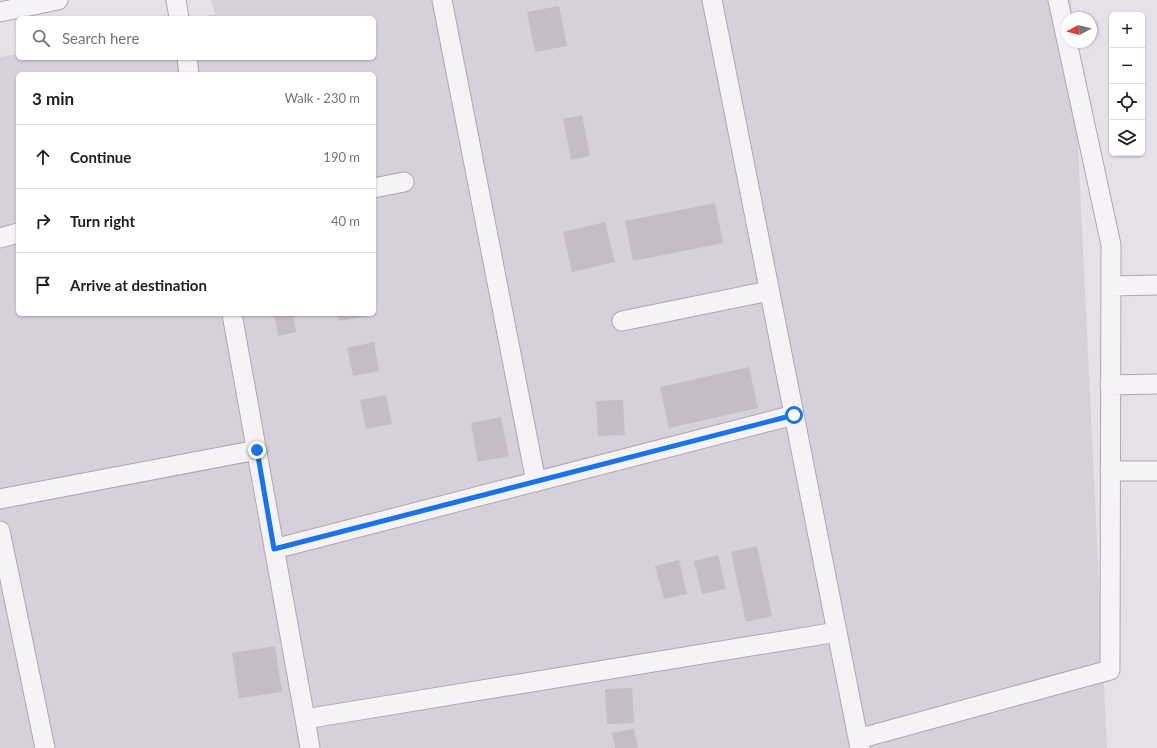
<!DOCTYPE html>
<meta charset="utf-8">
<style>
:root{--surface:#fff;--page:#f2f2f2;--text:#202124;--muted:#757577;--line:#e0e0e0}
body{margin:0;font-family:Lato,sans-serif;background:var(--page);color:var(--text)}
.controls{position:absolute;right:12px;top:12px;display:grid;overflow:hidden;border-radius:6px;box-shadow:0 1px 3px #0004}
.controls button{width:36px;height:36px;display:grid;place-items:center;padding:0;border:0;border-bottom:1px solid var(--line);background:var(--surface);color:var(--text);font:20px sans-serif}
.compass{position:absolute;left:1061px;top:12px;width:36px;height:36px;border-radius:50%;background:var(--surface);box-shadow:0 1px 3px #0004;rotate:263deg}
.stop{position:absolute;width:12px;height:12px;margin:-9px;border:3px solid #1a73e8;border-radius:50%;background:#fff}
.stop.end{background:#1a73e8;border-color:#fff;box-shadow:0 1px 4px #0008}
.list{margin:0;padding:0;list-style:none}
h2{display:flex;justify-content:space-between;align-items:center;height:52px;margin:0;padding:0 16px;font-size:17px}
h2 small{font-size:13px;font-weight:400;color:var(--muted)}
.list li{display:grid;grid-template-columns:26px 1fr auto;gap:12px;align-items:center;box-sizing:border-box;height:64px;padding:0 16px;border-top:1px solid var(--line)}
.list b{display:block;font-size:15px;white-space:nowrap}
.list em{font-size:13px;font-style:normal;color:var(--muted)}
.icon{flex:none;width:22px;height:22px;fill:none;stroke:currentColor;stroke-width:2;stroke-linecap:round;stroke-linejoin:round}
.map{position:relative;flex:none;width:1157px;height:748px;overflow:hidden}
.search{position:absolute;background:var(--surface);box-shadow:0 1px 3px #0004;left:16px;top:16px;width:360px;height:44px;display:flex;align-items:center;gap:10px;box-sizing:border-box;padding:0 14px;border-radius:6px;color:var(--muted);font-size:15px}
.panel{position:absolute;background:var(--surface);box-shadow:0 1px 3px #0004;left:16px;top:72px;width:360px;height:244px;border-radius:6px}
.map>svg:first-child{display:block}
.built{fill:#d6d0da;fill-rule:evenodd}
.building{fill:#c5bcc7}
.lines{fill:none;stroke-linecap:round;stroke-linejoin:round}
.minor-casing{stroke:#afa7b2;stroke-width:21}
.minor{stroke:#f6f3f7;stroke-width:19}
.route{stroke:#1a73e8;stroke-width:5}
</style>
<div class="map">
<svg width="1157" height="748" viewBox="0 0 1157 748">
<rect width="100%" height="100%" fill="#e6e1e8"/>
<!-- built -->
<path class="built" d="M211,0H1071L1072,18H1067L1073,42L1107,748H0V57L18,54V58H374V18H194L215,14ZM18,74H374V314H18Z"/>
<!-- building -->
<path class="building" d="M559,6L567,46L535,52L527,12Z
M582,115L590,156L571,160L563,119Z
M715,203L723,243L633,261L625,221Z
M605,222L615,262L572,272L563,232Z
M274,314H293L296,332L278,336Z
M337,314H372V315L339,321Z
M374,342L379,371L353,376L347,348Z
M749,367L758,408L669,428L660,387Z
M386,395L392,424L366,429L360,400Z
M623,400L625,435L598,436L596,401Z
M501,417L509,456L478,462L471,423Z
M757,546L772,616L746,622L731,552Z
M718,555L726,589L702,594L694,561Z
M679,560L687,594L664,599L655,566Z
M275,646L282,692L239,698L232,653Z
M632,688L634,723L607,724L605,689Z
M634,729L638,748H615L612,733Z"/>
<g class="lines">
<!-- minor casing -->
<g class="minor-casing">
<path id="minor" d="M176,0L179,18
M442,0L536,482
M712,0L860,748
M0,12L58,0
M187,58L189,74
M374,188L404,182
M0,238L18,233
M1111,286L1157,285
M232,314L305,719
M622,321L769,291
M1110,385L1157,384
M1110,471H1157
M0,499L257,450
M0,531L45,748
M274,549L794,415
M858,739L1110,670L1111,245L1058,0
M310,748L305,719L837,632"/>
</g>
<!-- minor -->
<use href="#minor" class="minor"/>
</g>
<g class="lines">
<!-- route -->
<path class="route" d="M257,450L274,549L794,415"/>
</g>
</svg>
<div class="controls">
<button>+</button>
<button>−</button>
<button><svg class="icon" aria-label="locate" viewBox="0 0 24 24"><circle cx="12" cy="12" r="6"/><path d="M12 2v4M12 18v4M2 12h4M18 12h4"/></svg></button>
<button><svg class="icon" aria-label="layers" viewBox="0 0 24 24"><path d="M12 4l9 5-9 5-9-5zM3 14l9 5 9-5"/></svg></button>
</div>
<svg class="compass" viewBox="-18 -18 36 36"><path d="M0-13l5 13h-10z" fill="#e53935"/><path d="M0 13l5-13h-10z" fill="#757577"/></svg>
<div class="stop" style="left:794px;top:415px"></div>
<div class="stop end" style="left:257px;top:450px"></div>
<div class="search"><svg class="icon" aria-label="search" viewBox="0 0 24 24"><circle cx="10" cy="10" r="6"/><path d="M15 15l6 6"/></svg>Search here</div>
<section class="panel">
<h2>3 min<small>Walk · 230 m</small></h2>
<ul class="list">
<li><svg class="icon" aria-label="ahead" viewBox="0 0 24 24"><path d="M12 20V5M6 11l6-6 6 6"/></svg><div><b>Continue</b></div><em>190 m</em></li>
<li><svg class="icon" aria-label="right" viewBox="0 0 24 24"><path d="M7 20v-9h11M14 6l5 5-5 5"/></svg><div><b>Turn right</b></div><em>40 m</em></li>
<li><svg class="icon" aria-label="arrive" viewBox="0 0 24 24"><path d="M6 21V4h12l-3 4 3 4H6"/></svg><div><b>Arrive at destination</b></div></li>
</ul>
</section>
</div>
